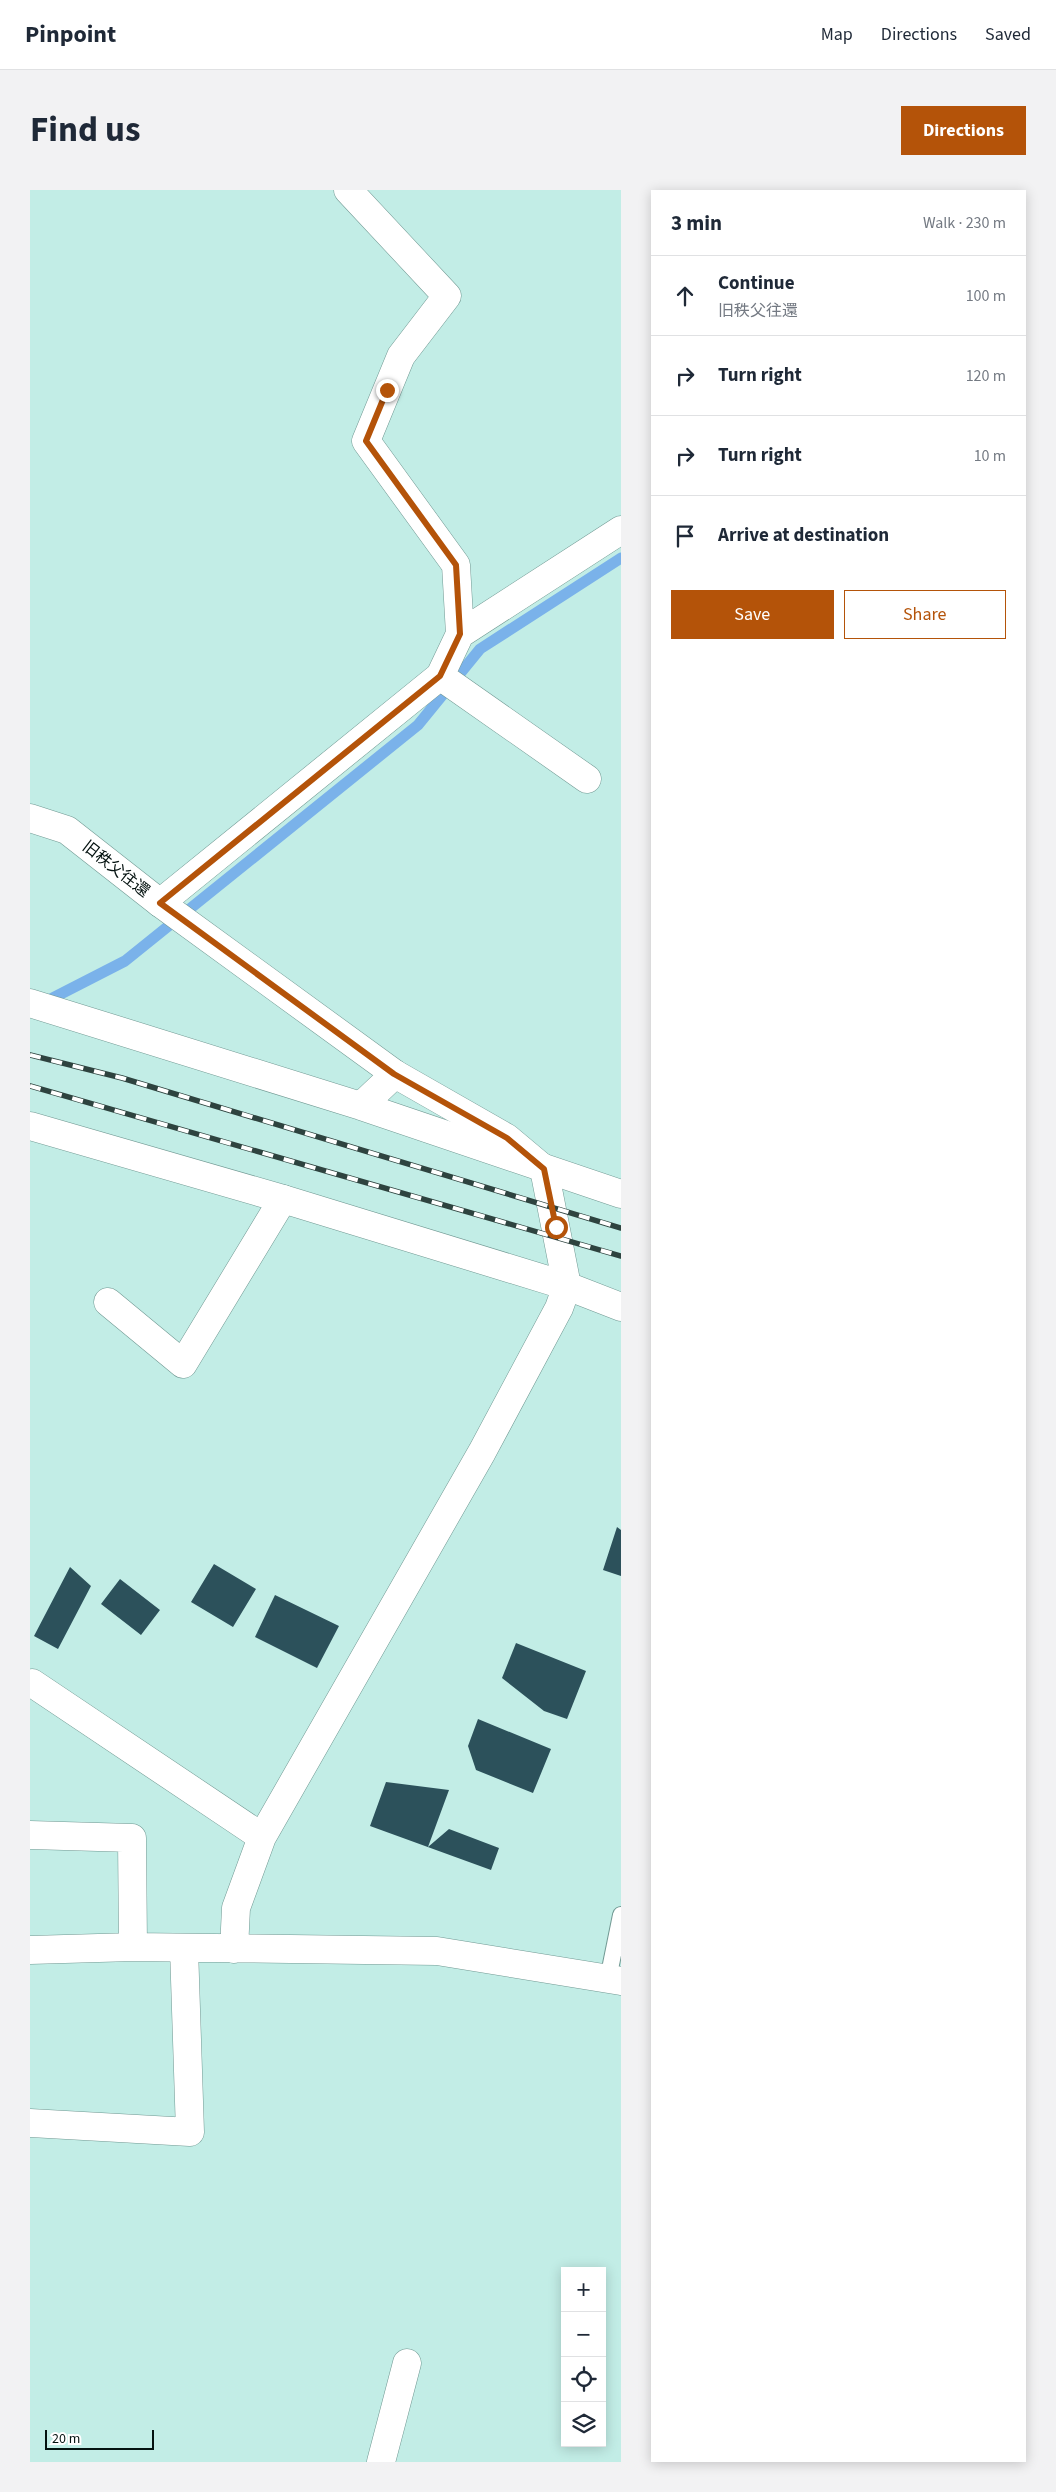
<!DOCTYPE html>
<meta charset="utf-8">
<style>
:root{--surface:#fff;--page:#f2f2f3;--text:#1f2937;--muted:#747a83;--line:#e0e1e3;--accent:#b45309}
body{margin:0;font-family:"Source Sans 3","Noto Sans JP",sans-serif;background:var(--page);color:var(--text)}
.controls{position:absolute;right:15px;bottom:15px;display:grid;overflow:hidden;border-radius:0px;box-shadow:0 2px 12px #0003}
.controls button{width:45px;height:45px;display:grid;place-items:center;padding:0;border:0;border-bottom:1px solid var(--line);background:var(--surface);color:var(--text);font:25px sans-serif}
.scale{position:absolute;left:15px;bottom:12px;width:109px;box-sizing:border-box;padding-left:5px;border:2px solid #041210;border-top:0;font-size:14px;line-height:18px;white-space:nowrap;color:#041210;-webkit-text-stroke:4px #fff;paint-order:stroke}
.stop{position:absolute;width:15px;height:15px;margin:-11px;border:4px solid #b45309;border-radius:50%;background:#fff}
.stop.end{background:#b45309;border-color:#fff;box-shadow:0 1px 5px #0008}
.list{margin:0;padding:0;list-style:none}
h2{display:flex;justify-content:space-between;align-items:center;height:65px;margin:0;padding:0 20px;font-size:21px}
h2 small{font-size:16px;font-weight:400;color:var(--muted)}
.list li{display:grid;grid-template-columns:32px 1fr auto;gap:15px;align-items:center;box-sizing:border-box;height:80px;padding:0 20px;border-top:1px solid var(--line)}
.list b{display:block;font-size:19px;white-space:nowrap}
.list p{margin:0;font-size:16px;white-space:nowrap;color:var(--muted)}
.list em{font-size:16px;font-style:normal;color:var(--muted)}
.actions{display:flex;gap:10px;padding:15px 20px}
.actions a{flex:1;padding:11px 0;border:1px solid var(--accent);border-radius:0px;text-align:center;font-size:18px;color:var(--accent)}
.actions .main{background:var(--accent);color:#fff}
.icon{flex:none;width:28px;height:28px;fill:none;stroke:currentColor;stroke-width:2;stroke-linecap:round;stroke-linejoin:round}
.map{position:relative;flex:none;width:591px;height:2272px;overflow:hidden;border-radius:0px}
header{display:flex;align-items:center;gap:30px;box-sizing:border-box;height:70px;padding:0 25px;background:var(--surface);border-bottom:1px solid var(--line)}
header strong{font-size:24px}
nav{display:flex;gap:28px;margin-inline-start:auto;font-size:18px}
.intro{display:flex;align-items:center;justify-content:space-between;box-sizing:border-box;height:120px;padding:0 30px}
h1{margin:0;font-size:35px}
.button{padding:12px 22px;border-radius:0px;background:var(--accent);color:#fff;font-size:18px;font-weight:700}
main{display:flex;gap:30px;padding:0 30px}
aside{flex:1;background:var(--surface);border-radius:0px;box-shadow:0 2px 12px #0003}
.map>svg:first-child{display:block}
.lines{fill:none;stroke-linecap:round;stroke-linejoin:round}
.stream{stroke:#7ab2ea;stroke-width:11}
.building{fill:#2c515b}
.service-casing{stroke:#719993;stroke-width:18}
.minor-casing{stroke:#719993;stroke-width:29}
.tertiary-casing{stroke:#719993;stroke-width:29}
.service{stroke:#fff;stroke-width:16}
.minor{stroke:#fff;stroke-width:28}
.tertiary{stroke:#fff;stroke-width:28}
.rail-casing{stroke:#2e433f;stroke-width:5.5}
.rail{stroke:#fff;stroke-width:4;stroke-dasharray:11;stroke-linecap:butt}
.route{stroke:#b45309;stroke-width:6}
.labels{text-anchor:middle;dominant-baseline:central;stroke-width:5;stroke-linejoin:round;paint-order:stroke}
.street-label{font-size:16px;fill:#041210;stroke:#fff}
</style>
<header>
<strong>Pinpoint</strong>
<nav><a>Map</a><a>Directions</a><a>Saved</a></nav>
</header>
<div class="intro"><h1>Find us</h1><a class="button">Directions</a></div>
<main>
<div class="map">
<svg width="591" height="2272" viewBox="0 0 591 2272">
<rect width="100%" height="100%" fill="#c2ede6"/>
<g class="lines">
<!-- stream -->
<path class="stream" d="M13,813L95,771L388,535L450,459L591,368"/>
</g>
<!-- building -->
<path class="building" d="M587,1337L591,1340V1386L573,1380Z
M184,1374L226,1399L203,1437L161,1412Z
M40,1377L61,1396L28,1459L4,1446Z
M90,1389L130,1420L111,1445L71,1414Z
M245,1405L309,1436L287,1478L225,1447Z
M486,1453L556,1481L537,1529L514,1521L472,1488Z
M448,1529L521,1559L503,1603L446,1580L438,1556Z
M356,1592L419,1600L398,1657L419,1639L469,1658L461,1680L340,1636Z"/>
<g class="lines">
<!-- service casing -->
<g class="service-casing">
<path id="service" d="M578,1789L591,1725"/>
</g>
<!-- minor casing -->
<g class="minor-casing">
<path id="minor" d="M318,0L417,106L371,166L336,251L426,375L430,444
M410,486L557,589
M130,713L410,486L430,444L591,340
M0,813L331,916L365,884
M331,916L591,1004
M78,1112L153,1174L253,1009
M2,1493L232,1647L452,1262L529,1118L537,1096
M0,1645L102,1648L103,1757
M204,1759L206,1718L232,1647
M0,1760L103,1757L407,1761L591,1791
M0,1933L160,1942L154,1758
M351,2272L377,2173"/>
</g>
<!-- tertiary casing -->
<g class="tertiary-casing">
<path id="tertiary" d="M0,628L37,640L130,713L365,884L477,948L514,979L537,1096
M0,936L253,1009L537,1096L591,1117"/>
</g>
<!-- service -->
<use href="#service" class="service"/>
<!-- minor -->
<use href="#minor" class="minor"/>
<!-- tertiary -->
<use href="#tertiary" class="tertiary"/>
<!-- rail casing -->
<g class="rail-casing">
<path id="rail" d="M0,865L92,888L591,1038
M0,896L591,1066"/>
</g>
<!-- rail -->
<use href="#rail" class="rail"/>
</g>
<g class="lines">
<!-- route -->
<path class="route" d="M357,200L336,251L426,375L430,444L410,486L130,713L364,884L477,948L514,979L526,1037"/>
</g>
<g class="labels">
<!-- street labels -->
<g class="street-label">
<text transform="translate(86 679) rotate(38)">旧秩父往還</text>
</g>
</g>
</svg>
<div class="controls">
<button>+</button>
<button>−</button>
<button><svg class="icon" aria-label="locate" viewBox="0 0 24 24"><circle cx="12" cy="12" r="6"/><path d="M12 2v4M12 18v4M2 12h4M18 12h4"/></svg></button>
<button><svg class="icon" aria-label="layers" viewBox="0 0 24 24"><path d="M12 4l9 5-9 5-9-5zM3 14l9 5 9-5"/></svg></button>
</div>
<div class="scale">20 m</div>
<div class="stop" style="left:526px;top:1037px"></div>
<div class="stop end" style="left:357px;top:200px"></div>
</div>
<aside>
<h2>3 min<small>Walk · 230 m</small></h2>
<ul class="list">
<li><svg class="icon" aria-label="ahead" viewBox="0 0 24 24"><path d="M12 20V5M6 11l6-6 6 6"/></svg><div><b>Continue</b><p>旧秩父往還</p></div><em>100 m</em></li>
<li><svg class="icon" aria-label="right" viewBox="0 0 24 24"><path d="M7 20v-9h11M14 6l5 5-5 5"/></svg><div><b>Turn right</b></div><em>120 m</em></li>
<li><svg class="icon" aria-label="right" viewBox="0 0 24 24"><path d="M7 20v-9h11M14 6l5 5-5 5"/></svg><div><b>Turn right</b></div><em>10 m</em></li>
<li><svg class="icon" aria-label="arrive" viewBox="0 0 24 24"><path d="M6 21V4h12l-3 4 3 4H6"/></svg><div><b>Arrive at destination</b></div></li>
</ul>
<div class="actions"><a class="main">Save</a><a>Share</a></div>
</aside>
</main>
